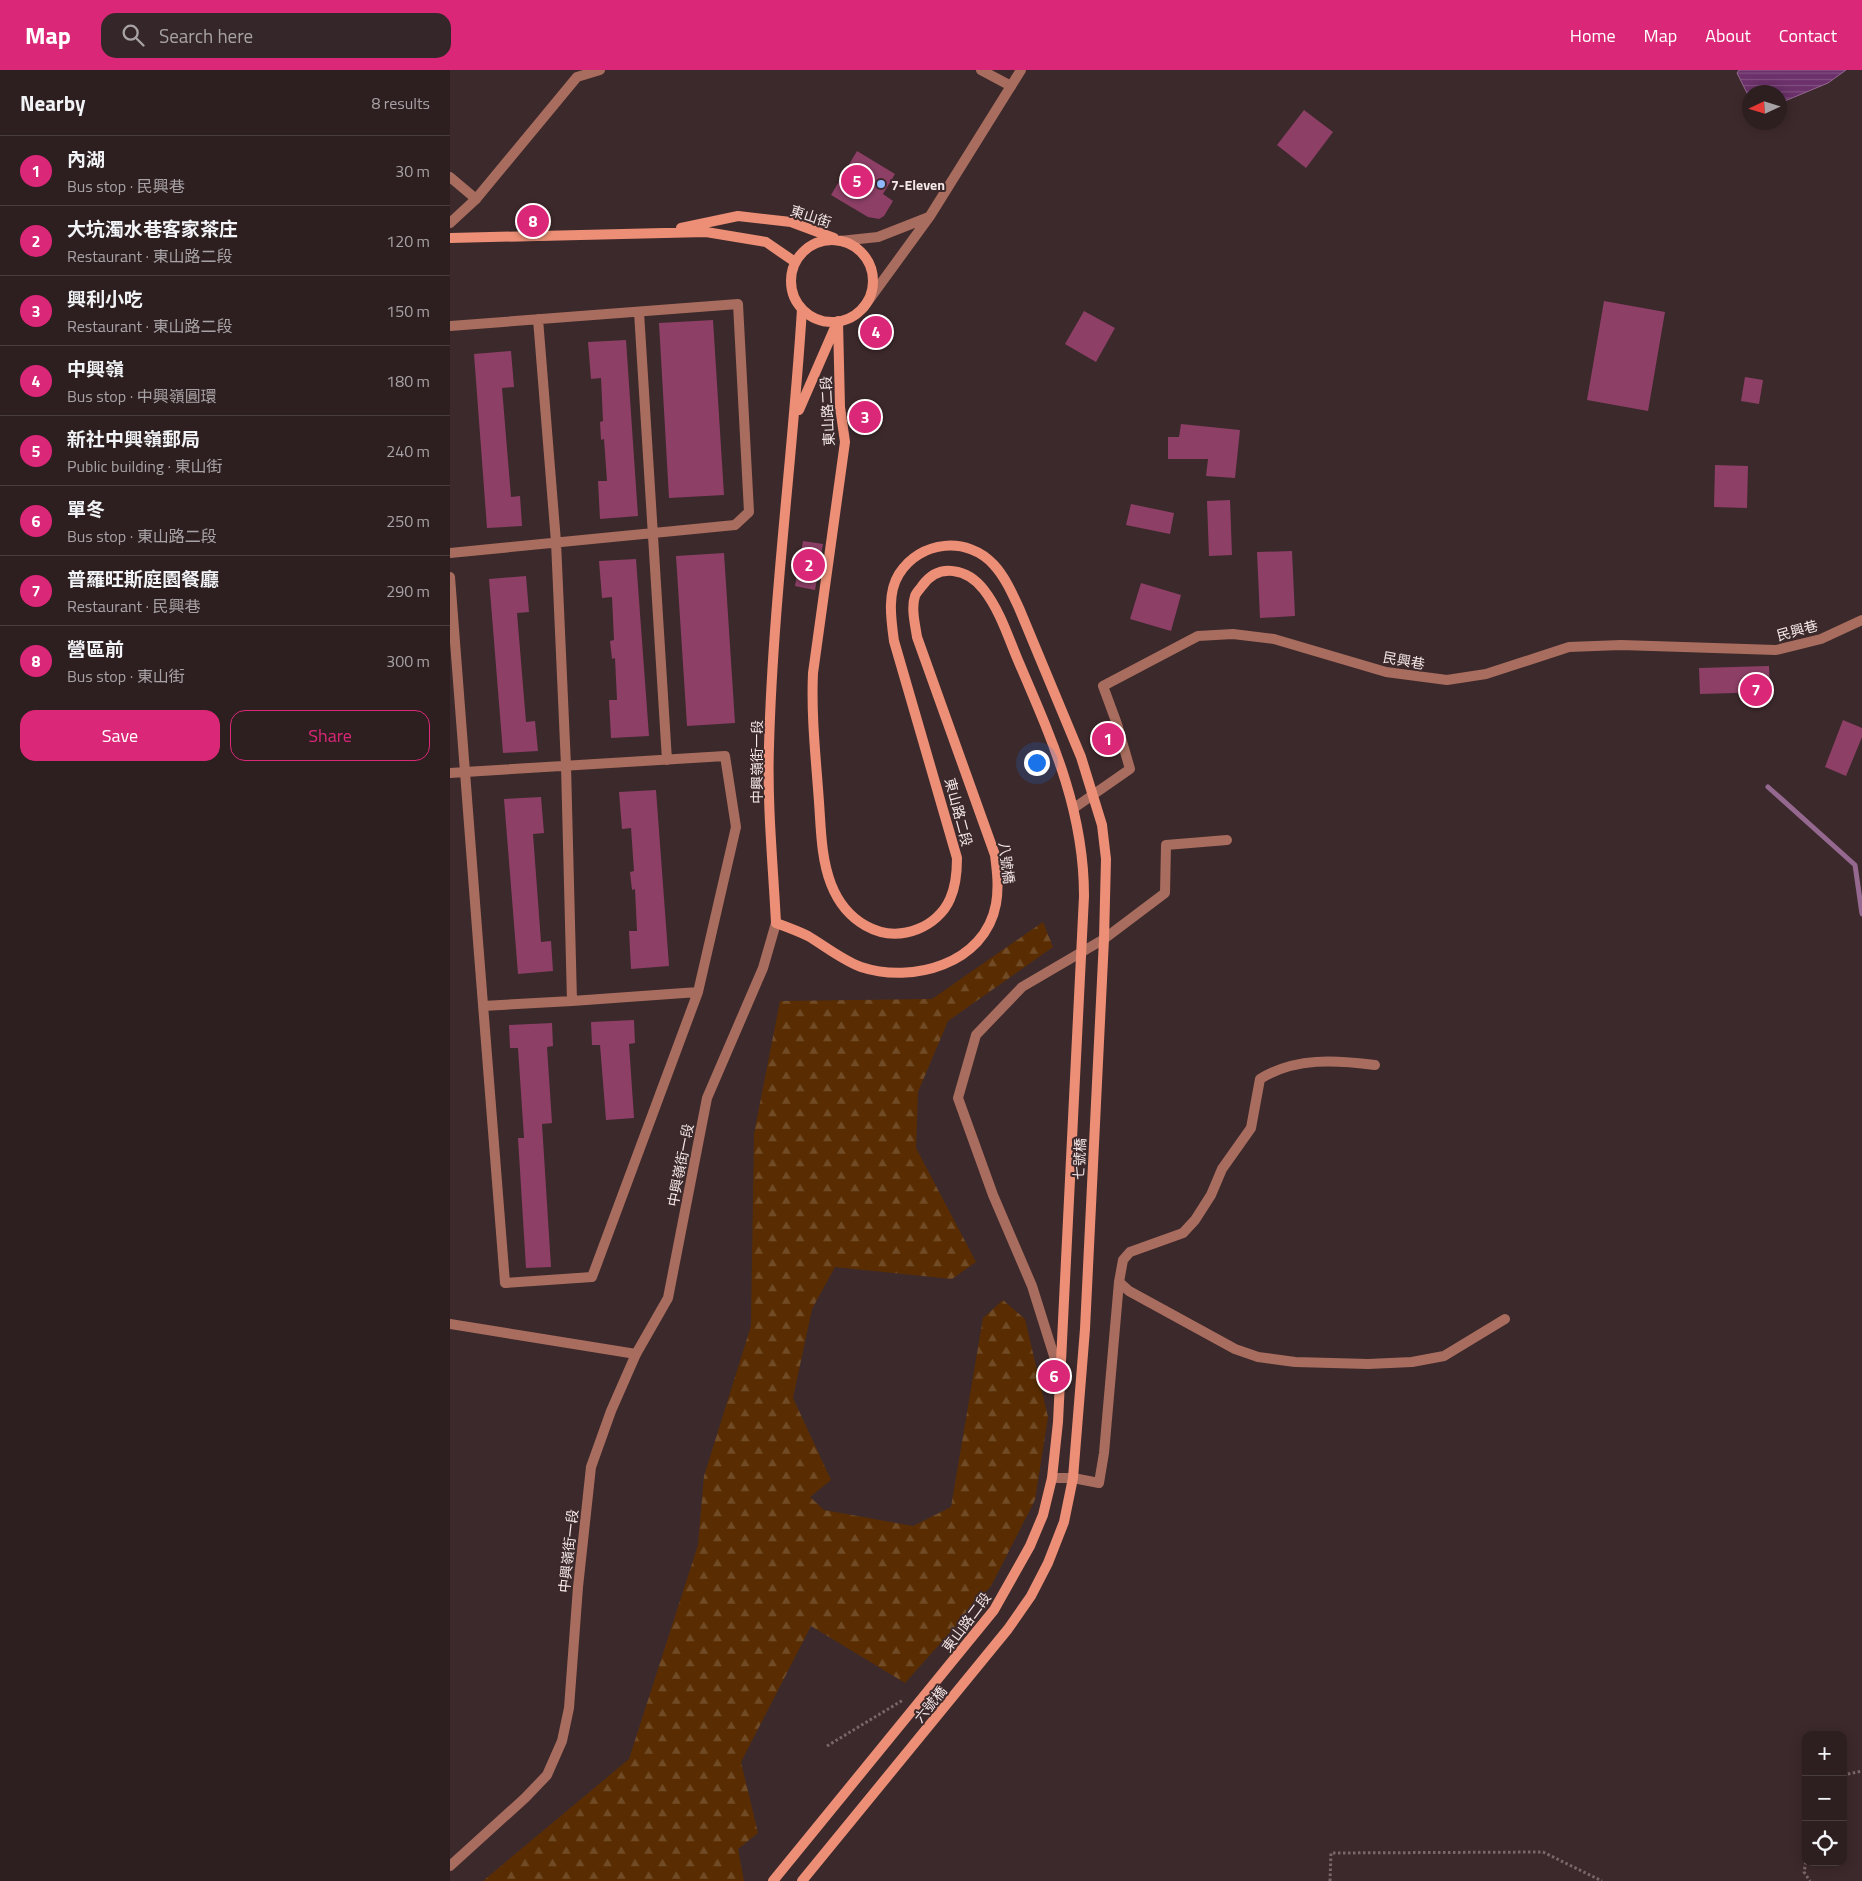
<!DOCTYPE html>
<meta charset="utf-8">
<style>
:root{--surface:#2d1f20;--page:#352729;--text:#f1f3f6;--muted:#a7a2a5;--line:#483d3e;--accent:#db2777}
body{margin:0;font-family:"Titillium Web","Noto Sans TC",sans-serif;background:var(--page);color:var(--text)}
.controls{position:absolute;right:15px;bottom:15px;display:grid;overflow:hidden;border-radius:10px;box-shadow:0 2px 12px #0003}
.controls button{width:45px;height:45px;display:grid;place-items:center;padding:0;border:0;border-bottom:1px solid var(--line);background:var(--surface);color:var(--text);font:25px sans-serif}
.compass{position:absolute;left:1292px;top:15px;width:45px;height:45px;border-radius:50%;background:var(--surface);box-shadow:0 2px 12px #0003;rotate:266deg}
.you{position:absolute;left:586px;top:692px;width:18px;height:18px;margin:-12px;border:4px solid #fff;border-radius:50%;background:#1a73e8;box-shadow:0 0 0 8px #1a73e833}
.badge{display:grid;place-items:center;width:32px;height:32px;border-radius:50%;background:var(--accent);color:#fff;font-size:16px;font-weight:700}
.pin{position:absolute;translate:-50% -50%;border:2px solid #fff;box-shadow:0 1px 5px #0006}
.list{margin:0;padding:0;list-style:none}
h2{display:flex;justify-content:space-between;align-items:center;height:65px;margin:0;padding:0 20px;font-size:21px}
h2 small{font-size:16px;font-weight:400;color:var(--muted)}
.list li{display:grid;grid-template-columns:32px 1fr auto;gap:15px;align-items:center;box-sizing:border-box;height:70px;padding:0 20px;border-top:1px solid var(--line)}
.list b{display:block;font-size:19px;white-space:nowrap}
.list p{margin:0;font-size:16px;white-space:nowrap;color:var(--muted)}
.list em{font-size:16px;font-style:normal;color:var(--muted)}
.actions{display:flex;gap:10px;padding:15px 20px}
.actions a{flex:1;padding:11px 0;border:1px solid var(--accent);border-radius:15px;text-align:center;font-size:18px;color:var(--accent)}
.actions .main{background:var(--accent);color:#fff}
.icon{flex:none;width:28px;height:28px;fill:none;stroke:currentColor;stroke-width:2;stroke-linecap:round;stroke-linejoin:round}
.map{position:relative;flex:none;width:1412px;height:1811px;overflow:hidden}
header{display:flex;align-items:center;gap:30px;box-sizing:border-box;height:70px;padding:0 25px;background:var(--accent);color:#fff}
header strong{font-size:24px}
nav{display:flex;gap:28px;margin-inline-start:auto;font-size:18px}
.search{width:350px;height:45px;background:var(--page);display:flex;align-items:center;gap:12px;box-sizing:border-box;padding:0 18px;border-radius:15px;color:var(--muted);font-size:19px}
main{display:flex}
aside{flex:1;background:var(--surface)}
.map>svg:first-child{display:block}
.forest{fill:url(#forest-firs)}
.water{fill:url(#water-rules);stroke:#956890}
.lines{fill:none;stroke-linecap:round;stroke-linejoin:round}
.stream{stroke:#956890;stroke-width:5}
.building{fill:#8d3f66}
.path{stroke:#796869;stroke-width:3;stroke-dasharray:2.5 2.5;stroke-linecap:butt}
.service{stroke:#a86d5e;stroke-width:10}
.minor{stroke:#a86d5e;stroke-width:10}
.tertiary{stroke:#a86d5e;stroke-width:10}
.secondary{stroke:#ec8f76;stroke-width:10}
.poi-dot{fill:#90b8fd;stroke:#3c292b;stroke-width:2}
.labels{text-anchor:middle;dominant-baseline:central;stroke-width:4;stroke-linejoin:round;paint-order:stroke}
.poi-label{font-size:14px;font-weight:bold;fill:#f4e7e8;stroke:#3c292b;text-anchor:start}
.street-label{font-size:14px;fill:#f4e7e8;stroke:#3c292b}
</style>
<header>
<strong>Map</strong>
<div class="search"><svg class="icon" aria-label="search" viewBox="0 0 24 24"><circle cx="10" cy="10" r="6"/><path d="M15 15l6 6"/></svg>Search here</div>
<nav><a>Home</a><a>Map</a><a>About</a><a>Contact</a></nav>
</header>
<main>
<aside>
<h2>Nearby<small>8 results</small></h2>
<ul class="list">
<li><span class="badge">1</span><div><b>內湖</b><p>Bus stop · 民興巷</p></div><em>30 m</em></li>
<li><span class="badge">2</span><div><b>大坑濁水巷客家茶庄</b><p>Restaurant · 東山路二段</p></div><em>120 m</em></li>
<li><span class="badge">3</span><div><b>興利小吃</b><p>Restaurant · 東山路二段</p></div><em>150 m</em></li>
<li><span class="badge">4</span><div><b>中興嶺</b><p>Bus stop · 中興嶺圓環</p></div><em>180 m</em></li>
<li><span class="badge">5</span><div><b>新社中興嶺郵局</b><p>Public building · 東山街</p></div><em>240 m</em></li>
<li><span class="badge">6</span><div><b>單冬</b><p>Bus stop · 東山路二段</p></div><em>250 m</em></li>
<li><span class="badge">7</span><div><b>普羅旺斯庭園餐廳</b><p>Restaurant · 民興巷</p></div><em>290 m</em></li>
<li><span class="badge">8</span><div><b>營區前</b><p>Bus stop · 東山街</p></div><em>300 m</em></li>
</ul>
<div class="actions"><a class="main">Save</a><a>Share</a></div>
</aside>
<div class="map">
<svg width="1412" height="1811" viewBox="0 0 1412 1811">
<defs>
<pattern id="forest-firs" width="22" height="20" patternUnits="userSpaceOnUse" patternTransform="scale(1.25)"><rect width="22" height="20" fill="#592d01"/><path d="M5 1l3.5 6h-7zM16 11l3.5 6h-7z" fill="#714b26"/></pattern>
<pattern id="water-rules" width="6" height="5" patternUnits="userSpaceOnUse" patternTransform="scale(1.25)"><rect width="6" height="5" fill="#6c316b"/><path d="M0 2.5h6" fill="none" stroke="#824f80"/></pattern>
</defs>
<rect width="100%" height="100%" fill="#3c292b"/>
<!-- forest -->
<path class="forest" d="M593,852L603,877L498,951L468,1022L466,1078L526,1192L502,1209L385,1197L362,1239L343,1328L381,1410L360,1427L374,1440L463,1456L501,1437L533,1248L553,1230L575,1249L598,1347L585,1430L541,1516L455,1613L361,1556L291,1692L308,1763L288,1779L294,1811H33L179,1689L248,1475L254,1406L301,1256L304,1064L330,931L482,929Z"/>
<!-- water -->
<path class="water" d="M1289,0H1396L1378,13L1330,33V22H1300L1299,27L1287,3Z"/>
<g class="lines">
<!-- stream -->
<path class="stream" d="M1318,717L1405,795L1412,844"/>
</g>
<!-- building -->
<path class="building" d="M854,40L883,62L856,98L827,75Z
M407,81L445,104L433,124L443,131L434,146L429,149L418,147L381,125Z
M1154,231L1215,242L1198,341L1137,330Z
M634,241L665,258L646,292L615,274Z
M263,250L274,425L219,428L209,253Z
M176,270L188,446L150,449L148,411H157L154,369L151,370L150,352L153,351L151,308L141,309L138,272Z
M61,281L64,317L52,318L61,427L70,426L72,456L37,458L24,284Z
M1295,307L1313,310L1309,334L1291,331Z
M731,354L790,360L785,408L756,406L758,389H718V367H729Z
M1265,395L1298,396L1297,438L1264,437Z
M780,430L782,485L759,486L757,431Z
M681,434L724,443L720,464L676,455Z
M353,471L373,474L365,520L345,516Z
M842,481L845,546L810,548L807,482Z
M274,483L285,653L237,656L226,486Z
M186,489L199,666L161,668L159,630H167L165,588L162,589L160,571L164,570L162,527L152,528L149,491Z
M76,506L79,542L67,543L76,652L85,651L88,681L53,683L39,509Z
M691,513L731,525L721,561L680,549Z
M1319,596L1320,622L1250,624L1249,598Z
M1393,650L1412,658V667L1396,706L1375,697Z
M206,720L219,896L181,899L179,861H187L185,819L182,820L180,802L184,801L181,758L172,759L169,722Z
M91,727L94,763L83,764L91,872L101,871L103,901L68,904L54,729Z
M184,950L185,973L179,974L184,1048L156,1050L150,975H142L141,952Z
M102,953L103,976L97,977L102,1053L92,1054L101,1197L76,1198L68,1068H74L68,978H60L59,955Z"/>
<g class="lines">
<!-- path -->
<path class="path" d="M377,1676L453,1630
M1393,1705L1412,1701
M1356,1792L1354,1802L1360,1811
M880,1811L881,1783L1093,1782L1152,1811"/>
<!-- service -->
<path class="service" d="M531,0L561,16
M0,107L26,129
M189,242L217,690
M88,249L106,472L116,696L122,931L248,922
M0,256L288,234L299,442L285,455L0,483
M0,507C18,742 36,978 55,1213L142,1207L248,922L286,757L275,686L15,702L0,703
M33,936L122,931
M0,1254L186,1284
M610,1305L582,1216L543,1125L508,1028L526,965L572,917L654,869L715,823L716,775L777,770"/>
<!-- minor -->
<path class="minor" d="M0,153L26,129L127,7L150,0
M624,738L680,699L667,654L653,616L748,566L783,564L824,569L936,602L997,610L1036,604L1119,577L1171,575L1326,580L1371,569L1412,550
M669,1212L673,1190L680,1182L733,1163L745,1150L761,1125L772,1099L801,1058L810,1009C845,987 886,990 925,995
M602,1408H623L649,1413L654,1383L669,1212L679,1221L785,1279L808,1287L845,1292L918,1294L962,1292L994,1286L1055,1249"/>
<!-- tertiary -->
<path class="tertiary" d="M390,171L428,167L479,147
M413,238L480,146L571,0
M0,1796L75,1728L97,1705L112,1671L119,1638L128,1517L141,1397L161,1341L186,1284L218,1228L257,1028L313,898L326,853"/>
<!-- secondary -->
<path class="secondary" d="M231,158L288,146L341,152L384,168
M0,168L256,162L316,172L345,192
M341 211a41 41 0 1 1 82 0a41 41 0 1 1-82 0Z
M349,340L386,255
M323,1811L544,1540L580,1476L593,1445L602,1408L608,1352L634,826C634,741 603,672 570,595C559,570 551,542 534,520C518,499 489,492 472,516C470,519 466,523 465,526C461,538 465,554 467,567L545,785C547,801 549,817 546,834C535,894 462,914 411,897C392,890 375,876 358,866C348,861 337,857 326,853C323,794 317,735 319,676C323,530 343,385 352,239
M352,1811L558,1559L581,1526L598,1493L614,1452L623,1408L635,1259L654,869L656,789L652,755L631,687L569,538C562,523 555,507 544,495C518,466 470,470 449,504C437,523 441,549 444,571L507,788C507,803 506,816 500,829C494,843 481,854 468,859C430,874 395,850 381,814C371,788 371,759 369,732C366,689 361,646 363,603L395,372L390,337L388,251"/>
</g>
<!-- markers -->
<circle class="poi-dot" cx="431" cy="114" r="5"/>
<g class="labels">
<!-- poi labels -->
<g class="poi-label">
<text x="441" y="114">7-Eleven</text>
</g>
<!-- street labels -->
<g class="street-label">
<text transform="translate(361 146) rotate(18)">東山街</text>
<text transform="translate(377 341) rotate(-93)">東山路二段</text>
<text transform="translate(1347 560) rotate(-15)">民興巷</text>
<text transform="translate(954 590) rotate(10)">民興巷</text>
<text transform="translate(306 692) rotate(-90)">中興嶺街一段</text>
<text transform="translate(509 742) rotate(75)">東山路二段</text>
<text transform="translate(557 793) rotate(83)">八號橋</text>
<text transform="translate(629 1089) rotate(-87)">七號橋</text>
<text transform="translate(230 1095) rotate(-79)">中興嶺街一段</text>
<text transform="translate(118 1481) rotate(-84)">中興嶺街一段</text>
<text transform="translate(516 1552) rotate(-53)">東山路二段</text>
<text transform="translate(480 1634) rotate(-51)">六號橋</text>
</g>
</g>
</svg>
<div class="controls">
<button>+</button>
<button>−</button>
<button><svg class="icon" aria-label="locate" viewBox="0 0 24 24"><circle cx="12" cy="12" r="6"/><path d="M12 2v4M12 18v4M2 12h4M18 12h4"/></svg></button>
</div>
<svg class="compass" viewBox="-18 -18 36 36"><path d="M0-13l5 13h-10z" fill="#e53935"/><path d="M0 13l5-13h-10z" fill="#a7a2a5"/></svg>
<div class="you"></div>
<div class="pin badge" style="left:658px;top:669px">1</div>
<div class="pin badge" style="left:359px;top:495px">2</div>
<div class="pin badge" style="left:415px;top:347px">3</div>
<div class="pin badge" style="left:426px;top:262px">4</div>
<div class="pin badge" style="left:407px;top:111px">5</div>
<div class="pin badge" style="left:604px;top:1306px">6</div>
<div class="pin badge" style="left:1306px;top:620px">7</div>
<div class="pin badge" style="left:83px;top:151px">8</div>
</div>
</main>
